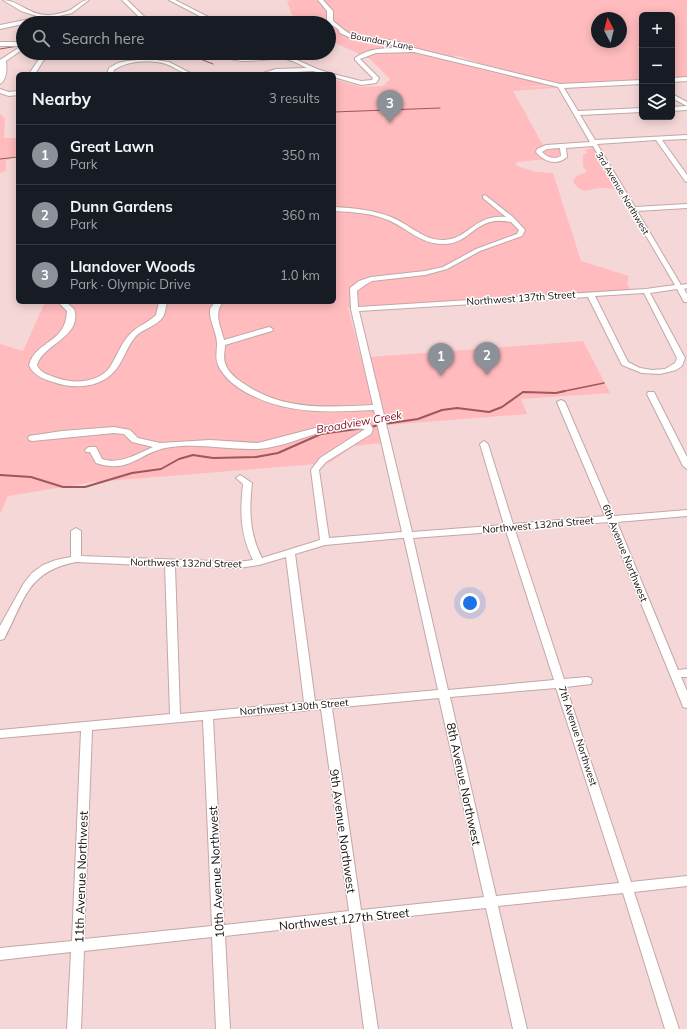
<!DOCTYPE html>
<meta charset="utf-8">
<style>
:root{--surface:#171b24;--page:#20242c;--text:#f1f3f6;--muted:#9ea1a6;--line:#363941;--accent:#8c9099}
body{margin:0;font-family:Mulish,sans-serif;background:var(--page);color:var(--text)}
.controls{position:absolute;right:12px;top:12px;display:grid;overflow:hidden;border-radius:6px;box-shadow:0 2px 10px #0003}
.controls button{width:36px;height:36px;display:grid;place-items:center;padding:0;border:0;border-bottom:1px solid var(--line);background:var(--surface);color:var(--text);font:20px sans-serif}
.compass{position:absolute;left:591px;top:12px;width:36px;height:36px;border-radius:50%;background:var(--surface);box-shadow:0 2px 10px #0003;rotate:353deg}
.you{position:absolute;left:470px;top:603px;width:14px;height:14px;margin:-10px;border:3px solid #fff;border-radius:50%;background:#1a73e8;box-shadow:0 0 0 6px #1a73e833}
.badge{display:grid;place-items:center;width:26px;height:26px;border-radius:50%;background:var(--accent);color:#fff;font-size:13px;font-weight:700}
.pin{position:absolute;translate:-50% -33px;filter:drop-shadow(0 1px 2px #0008)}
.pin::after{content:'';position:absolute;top:21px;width:14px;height:12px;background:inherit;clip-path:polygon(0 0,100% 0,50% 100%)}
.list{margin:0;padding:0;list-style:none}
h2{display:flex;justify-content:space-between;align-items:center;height:52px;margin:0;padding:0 16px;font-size:17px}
h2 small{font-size:13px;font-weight:400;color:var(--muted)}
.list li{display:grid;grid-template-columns:26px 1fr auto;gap:12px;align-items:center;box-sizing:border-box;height:60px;padding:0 16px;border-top:1px solid var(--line)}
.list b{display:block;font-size:15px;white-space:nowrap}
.list p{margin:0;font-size:13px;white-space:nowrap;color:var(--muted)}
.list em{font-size:13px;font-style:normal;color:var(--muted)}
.icon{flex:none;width:22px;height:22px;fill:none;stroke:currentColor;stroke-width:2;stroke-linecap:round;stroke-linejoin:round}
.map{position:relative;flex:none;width:687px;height:1029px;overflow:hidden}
.search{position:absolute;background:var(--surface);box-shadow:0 2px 10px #0003;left:16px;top:16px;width:320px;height:44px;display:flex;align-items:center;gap:10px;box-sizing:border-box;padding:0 14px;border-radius:22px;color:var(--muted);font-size:15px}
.panel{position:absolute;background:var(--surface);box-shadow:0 2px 10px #0003;left:16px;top:72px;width:320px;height:232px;border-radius:6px}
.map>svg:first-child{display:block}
.green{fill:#ffbbbd;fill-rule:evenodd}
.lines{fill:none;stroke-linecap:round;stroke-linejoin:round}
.stream-far2{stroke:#9e575b;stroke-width:1}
.stream-far1{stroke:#9e575b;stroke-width:1.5}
.stream{stroke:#9e575b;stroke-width:2}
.minor-casing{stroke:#c3a7a7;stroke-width:2}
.minor{fill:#fff;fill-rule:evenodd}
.labels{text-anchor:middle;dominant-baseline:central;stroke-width:3;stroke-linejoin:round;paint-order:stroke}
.far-street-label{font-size:9px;fill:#150b0b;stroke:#fff}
.street-label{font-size:10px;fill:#150b0b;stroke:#fff}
.water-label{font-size:11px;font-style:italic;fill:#870f29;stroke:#fff}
.near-street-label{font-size:12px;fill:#150b0b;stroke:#fff}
</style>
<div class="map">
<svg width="687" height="1029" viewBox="0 0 687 1029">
<rect width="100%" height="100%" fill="#f5d7d7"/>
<!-- green -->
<path class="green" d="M293,0H687V78L672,79V15H642V80L565,85L500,70L459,56L442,58L551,85L509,88L554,86L555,88L513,91L543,145L558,144L560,154L558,158L516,162L517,166L537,172L553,173L581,261L629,276L627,283L630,290L348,308L383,443L354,446L329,463L94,482L8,496L0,514V344L23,351L45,302H334V79L361,87L383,86L390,79L370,59L329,40V23H303L299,17L292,15L287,1ZM597,18H621V42H597Z
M0,114L5,119L4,138H18V155L6,161V171L0,173Z
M594,148L617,187L616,189C611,189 605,187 600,188C587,189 584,196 573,182L576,176L587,172L583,166V154H587L586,149Z
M583,341L610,393L521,399L527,414L387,425L370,357Z"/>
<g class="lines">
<!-- stream-far2 -->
<path class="stream-far2" d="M0,49L18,46
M185,53L213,64
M334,112L440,108
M0,159L18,157"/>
<!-- stream-far1 -->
<path class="stream-far1" d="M523,392H525
M560,392L604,383"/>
<!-- stream -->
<path class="stream" d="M384,424L418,419L442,410L457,408L489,412L502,407L523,392L556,393L565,391
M370,427L380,425
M0,475L31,477L63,487H85L132,473L161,469L179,459L193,455L213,458L256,457L278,453L321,434L364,428"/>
<!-- minor casing -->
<g class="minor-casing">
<path id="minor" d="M3,0C17,0 30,15 46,15C52,16 62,13 68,11C76,8 80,0 89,0L72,13L54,17L84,23H71L46,19L0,29V25L40,17L21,11Z
M122,0H127L151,23H145Z
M169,0H175L220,23H213Z
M318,0H323L333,11V21C340,26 345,32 353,35C368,40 395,38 407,45L404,47L351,38L340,33L338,29L327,22V11Z
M0,42H19L23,44V49L6,61C7,69 7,79 0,84V60L20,47L18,46H0Z
M401,48H414L560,84L642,80V84L564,88L578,111L642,108V112L580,115L595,140L687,135V139L662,140L687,175V182L685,181L656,140L597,144L635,207L687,204V208L637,211L681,285L687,284V288L684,289L687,294V302H684L677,289L650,293L685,358L682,366L676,370L660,374L642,373L622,365L588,297L359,311L412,532L504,525L480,444L484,441L488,444L513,524L605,516L557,402L561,400L565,402L614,516L687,510V516L617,522L678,670L687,669V677H681L687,691V708L683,707L682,704L608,522L515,530L564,679L587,677L591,678L592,681L591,684L566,687L631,882L687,876V886L634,892L679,1029H665L623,893L498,906L527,1029H513L486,908L362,921L378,1029H364L350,922L225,936L230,1029H216L212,937L84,951L81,1029H67L71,952L0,960V948L72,941L81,731L0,738V730L170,714L165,566L76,562C26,572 25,600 4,639L0,640V626L24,583L32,573L43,565L56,560L71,557V531L76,528L81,531V556L238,562L253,560C240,534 240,512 243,484L236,478L240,475L252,483C249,510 249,533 262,558L320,540L311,470L320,458L365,429C353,428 337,428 325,431C303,437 280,448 257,449C227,450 196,442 165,448C138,454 129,474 96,463L90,452H86L85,450L89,447H96L102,459C120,465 137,454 153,447L132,442L124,434L114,433L32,441L29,440L28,438L29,436L62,431L114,427L130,430L138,438L160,443L210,440L258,443L327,425L370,424L373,429L371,434L326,462L319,470L329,538L402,532L374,410C328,412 291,415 249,394C237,388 224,378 218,365C215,358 217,351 217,344C217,334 211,324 210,314V309L215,302H223C213,314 221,327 224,340L269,327L273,329L272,331L225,345C225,351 223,357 225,363C228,373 238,380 246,385C285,411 329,407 373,405L351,309L350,288L359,281L371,277L425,271L443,267L476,249L517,234L519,230L511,222C504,221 497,220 490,222C472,227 465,244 444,244C422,245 407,228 388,220C372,213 352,212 334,211V207C353,208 374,210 391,217C409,224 424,241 444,240C469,239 474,214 506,217L483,198V196L485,195L513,217L525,230L522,236L480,251L447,269L425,275L372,281L365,285L357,291L358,307L646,289L675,285L593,146L566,148L567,157C557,166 544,162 536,152L537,149L546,145L590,142L558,87L414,52L376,53L360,59L379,78L376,83L361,85L334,77V74H324L313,71L260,74L276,69L307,68C300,65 291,59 284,59C265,57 237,68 222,53C229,53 232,57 239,57L286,55L317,69L333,74L361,81L372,80L373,78L355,60V58C368,48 385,48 401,48ZM560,148L561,156C554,160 547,157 542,152L547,149ZM644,293L677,358L675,363L665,369L652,370L640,368L628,362L595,296ZM506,531L554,680L448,690L413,538ZM402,538H404L438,690L315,701L295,554L325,545ZM286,557L304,702L180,714L175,566L238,568L259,565ZM556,688L619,883L496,896L450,697ZM439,698L484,897L361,910L332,708ZM321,709L349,911L224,925L213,719ZM203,720L212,926L84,939L92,730Z
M47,53H53L43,61L35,74H29L39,59Z
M149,59L169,62L192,74C182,74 175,67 166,64C151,59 126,61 114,70L113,74H107L109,68L118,63L127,61Z
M687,77V81L672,82V78Z
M0,89L9,92L18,91V95L9,96L0,93Z
M672,94L687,102V106L672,98Z
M687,106V110L672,111V107Z
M58,302H66L74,309C83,337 43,344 37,365C40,373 49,375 57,378C74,384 99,383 110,367C117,356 121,344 129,335C137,326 148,323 156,315L159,302H167C166,306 165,313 163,317C157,326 143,329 136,336C128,345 125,356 119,365C105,388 76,390 53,382C43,379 33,375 29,365C36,340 66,344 67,311Z
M648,392H654L655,394L687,457V469L683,466L647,394Z"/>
</g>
<!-- minor -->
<use href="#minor" class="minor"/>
</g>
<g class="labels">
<!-- far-street labels -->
<g class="far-street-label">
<text transform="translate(382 41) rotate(11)">Boundary Lane</text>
<text transform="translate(623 193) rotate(59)">3rd Avenue Northwest</text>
</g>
<!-- street labels -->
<g class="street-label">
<text transform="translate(521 298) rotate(-4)">Northwest 137th Street</text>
<text transform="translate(538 525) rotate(-5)">Northwest 132nd Street</text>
<text transform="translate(625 553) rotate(68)">6th Avenue Northwest</text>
<text transform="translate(186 563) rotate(1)">Northwest 132nd Street</text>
<text transform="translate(294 707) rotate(-5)">Northwest 130th Street</text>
<text transform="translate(578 736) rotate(72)">7th Avenue Northwest</text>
</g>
<!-- water labels -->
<g class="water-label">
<text transform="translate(359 422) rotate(-10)">Broadview Creek</text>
</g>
<!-- near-street labels -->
<g class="near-street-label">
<text transform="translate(464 784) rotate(78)">8th Avenue Northwest</text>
<text transform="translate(343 831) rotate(82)">9th Avenue Northwest</text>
<text transform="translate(216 872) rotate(-93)">10th Avenue Northwest</text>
<text transform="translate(81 877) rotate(-88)">11th Avenue Northwest</text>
<text transform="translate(344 919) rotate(-6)">Northwest 127th Street</text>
</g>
</g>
</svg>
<div class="controls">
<button>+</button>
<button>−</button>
<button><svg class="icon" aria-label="layers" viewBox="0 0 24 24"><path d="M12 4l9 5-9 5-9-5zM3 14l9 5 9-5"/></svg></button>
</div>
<svg class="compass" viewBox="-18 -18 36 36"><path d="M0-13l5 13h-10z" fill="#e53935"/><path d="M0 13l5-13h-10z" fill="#9ea1a6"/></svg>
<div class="you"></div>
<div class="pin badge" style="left:441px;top:376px">1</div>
<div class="pin badge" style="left:487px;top:375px">2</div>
<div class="pin badge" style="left:390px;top:123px">3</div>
<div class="search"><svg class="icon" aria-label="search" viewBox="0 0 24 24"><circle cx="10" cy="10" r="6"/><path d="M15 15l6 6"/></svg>Search here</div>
<section class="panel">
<h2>Nearby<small>3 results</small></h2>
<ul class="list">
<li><span class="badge">1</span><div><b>Great Lawn</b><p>Park</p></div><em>350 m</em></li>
<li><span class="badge">2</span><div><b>Dunn Gardens</b><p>Park</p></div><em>360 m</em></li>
<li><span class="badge">3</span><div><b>Llandover Woods</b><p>Park · Olympic Drive</p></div><em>1.0 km</em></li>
</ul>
</section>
</div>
